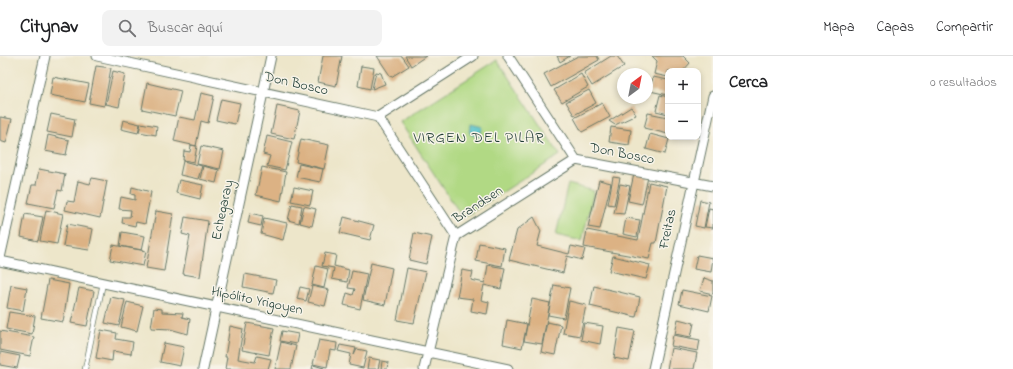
<!DOCTYPE html>
<html lang="es">
<meta charset="utf-8">
<style>
:root{--surface:#fff;--page:#f2f2f2;--text:#202124;--muted:#757577;--line:#e0e0e0}
body{margin:0;font-family:"Indie Flower",sans-serif;background:var(--page);color:var(--text)}
.controls{position:absolute;right:12px;top:12px;display:grid;overflow:hidden;border-radius:8px;box-shadow:0 2px 6px #0003}
.controls button{width:36px;height:36px;display:grid;place-items:center;padding:0;border:0;border-bottom:1px solid var(--line);background:var(--surface);color:var(--text);font:20px sans-serif}
.compass{position:absolute;left:617px;top:12px;width:36px;height:36px;border-radius:50%;background:var(--surface);box-shadow:0 2px 6px #0003;rotate:32deg}
.list{margin:0;padding:0;list-style:none}
h2{display:flex;justify-content:space-between;align-items:center;height:52px;margin:0;padding:0 16px;font-size:17px}
h2 small{font-size:13px;font-weight:400;color:var(--muted)}
.icon{flex:none;width:22px;height:22px;fill:none;stroke:currentColor;stroke-width:2;stroke-linecap:round;stroke-linejoin:round}
.map{position:relative;flex:none;width:713px;height:313px;overflow:hidden}
header{display:flex;align-items:center;gap:24px;box-sizing:border-box;height:56px;padding:0 20px;background:var(--surface);border-bottom:1px solid var(--line)}
header strong{font-size:19px}
nav{display:flex;gap:22px;margin-inline-start:auto;font-size:14px}
.search{width:280px;height:36px;background:var(--page);display:flex;align-items:center;gap:10px;box-sizing:border-box;padding:0 14px;border-radius:8px;color:var(--muted);font-size:15px}
main{display:flex}
aside{flex:1;background:var(--surface)}
.map>svg:first-child{display:block}
.green{fill:#b1d984;stroke:#688b5c}
.water{fill:#55c3ca;stroke:#3a807f}
.building{fill:#dcb284}
.lines{fill:none;stroke-linecap:round;stroke-linejoin:round}
.service-casing{stroke:#677868;stroke-width:6}
.minor-casing{stroke:#677868;stroke-width:11}
.service{stroke:#fff;stroke-width:4.5}
.minor{stroke:#fff;stroke-width:9}
.labels{text-anchor:middle;dominant-baseline:central;stroke-width:3;stroke-linejoin:round;paint-order:stroke}
.street-label{font-size:14px;fill:#1f3d34;stroke:#f7f3e8}
.neighbourhood-label{font-size:15px;letter-spacing:1px;fill:#1f3d34;stroke:#f7f3e8}
</style>
<header>
<strong>Citynav</strong>
<div class="search"><svg class="icon" aria-label="search" viewBox="0 0 24 24"><circle cx="10" cy="10" r="6"/><path d="M15 15l6 6"/></svg>Buscar aquí</div>
<nav><a>Mapa</a><a>Capas</a><a>Compartir</a></nav>
</header>
<main>
<div class="map">
<svg width="713" height="313" viewBox="0 0 713 313">
<rect width="100%" height="100%" fill="#f7f3e8"/>
<filter id="ink" filterUnits="userSpaceOnUse"><feTurbulence type="fractalNoise" baseFrequency=".025" numOctaves="2"/><feDisplacementMap in="SourceGraphic" scale="8" xChannelSelector="R" yChannelSelector="G"/><feConvolveMatrix kernelMatrix="1 2 1 2 8 2 1 2 1" color-interpolation-filters="sRGB"/></filter>
<filter id="wash" filterUnits="userSpaceOnUse"><feTurbulence type="fractalNoise" baseFrequency=".012" numOctaves="4" result="noise"/><feDisplacementMap in="SourceGraphic" scale="16" xChannelSelector="R" yChannelSelector="G"/><feGaussianBlur stdDeviation="0.9" result="paint"/><feColorMatrix in="noise" values="0 0 0 0 0 0 0 0 0 0 0 0 0 0 0 0 0 1.4 0 .05"/><feComposite in="paint" operator="in"/></filter>
<g filter="url(#wash)">
<rect width="100%" height="100%" fill="#ede6ca"/>
<!-- green -->
<path class="green" d="M497,4L560,99L463,162L400,66Z
M568,128L594,135L582,185L556,179Z"/>
<!-- water -->
<path class="water" d="M471,68L483,71L479,81L470,78Z"/>
<g id="blocks">
<!-- building -->
<path class="building" d="M323,0H342L336,30L318,26Z
M377,0H402L409,10L391,21Z
M405,0H426L411,10Z
M557,0H570L560,6Z
M578,0H597L599,4L551,31L544,18Z
M611,0H617L624,10L592,30L584,17Z
M652,0H683L690,7L683,15H668V21L654,18L657,5Z
M96,10L111,12L104,50L89,47Z
M361,10L374,12L370,33L358,30Z
M113,15L125,18L119,51L106,48Z
M376,16L381,17L385,28L372,33Z
M581,18L588,31L562,46L554,34Z
M53,21L89,28L85,46L50,39Z
M653,21L668,24V39L650,35Z
M147,27L181,35L175,60L142,53Z
M589,34L596,47L574,59L566,46Z
M201,37L214,40L208,67L201,65L196,90L174,85L179,61L195,64Z
M660,39L668,41V58L656,55Z
M221,43L240,47L235,68L216,64Z
M602,47L610,61L582,76L574,62Z
M277,50L300,55L294,83L271,78Z
M631,51L636,59L615,69L609,65Z
M648,57L668,61V78L644,72Z
M51,58L75,63L72,81L47,76Z
M0,61L12,63L6,87L0,85Z
M123,64L140,68L138,77L121,73Z
M141,67L157,70L156,79L139,76Z
M611,71L631,74L629,89L609,86Z
M650,78L669,83L665,98L646,93Z
M48,79L69,84L66,99L45,95Z
M267,80L292,86L285,114L267,110L270,100L263,98Z
M301,83L329,89L324,113L296,106Z
M191,89L197,90L194,106L183,104L184,95L190,96Z
M201,90L224,95L220,113L197,108Z
M183,105L202,110L198,123L180,119Z
M299,108L323,113L320,126L296,121Z
M203,110L219,114L216,127L200,123Z
M262,111L286,116L281,145L256,139Z
M39,113L65,118L62,135L58,134L54,152L28,147L32,129H36Z
M634,118L648,121L642,148L628,145Z
M613,121L620,122L614,149L608,148Z
M92,122L107,125L100,162L65,154L67,145L74,146L78,125L90,128Z
M179,124L203,129L200,143L176,137Z
M599,124L611,127L600,173L588,171Z
M649,126L667,130L656,187H653L649,203L584,191L587,174L638,184Z
M620,128L630,130L624,158L614,157Z
M132,131L151,136L145,168L136,166L135,170L122,167L123,161H130L131,154L119,153L121,141L135,144V139L131,138Z
M294,131L313,135L310,149L291,145Z
M700,144L709,146L704,172L695,170Z
M292,148L302,150L299,167L288,164Z
M304,150L316,153L312,170L300,167Z
M709,152L713,153V172L705,171Z
M46,154L63,158L57,188L40,185Z
M156,155L173,158L164,215L146,212Z
M250,157L263,160L261,170L248,167Z
M25,158L43,161L38,185L21,181Z
M185,161L208,165L200,221L183,218L190,180L182,178Z
M344,161L374,169L370,184L340,177Z
M534,161L541,175L537,190L569,198L571,190L585,193L582,204L567,200L563,217L509,204L517,174Z
M264,162L287,167L283,184L261,178Z
M626,162L640,164L637,181L623,178Z
M67,168L93,173L89,194L63,190Z
M122,176L145,180L142,194L120,190Z
M414,177L432,181L426,208L409,204Z
M479,187L505,192L502,210L476,205Z
M113,189L146,195L143,210L110,204Z
M325,197L336,199L334,210L349,214L347,226L332,223L334,212L322,210Z
M697,199L713,202L711,216L694,213Z
M613,200L650,209L646,223L609,215Z
M371,207L392,212L385,249L363,244Z
M488,209L505,212L501,233L484,229L481,244L489,246L487,258L471,255L473,243L457,241L462,214L473,216L471,224L485,227Z
M316,210L328,213L324,232L312,229Z
M407,212L426,216L414,267L397,264Z
M352,215L367,218L360,253L344,249L347,237L353,239L355,233L348,232Z
M245,218L276,224L273,237L243,231Z
M704,222L713,225V238L700,235Z
M48,224L69,228L63,266L41,262Z
M11,229L27,232L23,255L7,252Z
M554,229L570,232L564,262L548,259Z
M312,230L329,234L325,250L308,246Z
M594,230L640,241L636,261L590,250Z
M300,231L309,233L306,245L297,243Z
M79,232L94,235L87,270L71,267Z
M682,234L712,240L709,255L679,248Z
M111,241L125,244L119,270L105,267Z
M532,243L550,247L542,288L524,285Z
M569,245L586,249L580,280L563,277Z
M127,246L143,250L137,275L121,271Z
M154,252L162,253V256L183,257L182,261L190,263L188,278L170,273L151,272Z
M9,256L35,260L32,278L6,273Z
M678,263L694,267L691,281L675,278Z
M507,264L527,268L522,292L503,288Z
M547,266L561,269L555,299L541,296Z
M247,267L274,272L269,299L242,294Z
M584,267L603,270L600,288L581,284Z
M230,270L243,273L238,303L255,306L257,300L271,303L268,313H225L227,301H225Z
M619,272L635,275L629,305L614,302Z
M101,274L117,277L116,283L133,286L131,298L113,295L112,305L96,302Z
M0,275L34,281L30,300L0,294Z
M282,275L298,278L296,288L280,285Z
M673,279L700,284L698,295L671,290Z
M319,284L337,287L336,295L330,294L327,311L313,308Z
M281,286L296,290L291,313H275Z
M164,287L184,291L180,310L160,306Z
M340,289L356,292L354,299L357,293L367,295L363,312L349,309L351,298L338,295Z
M671,292L697,297L694,313H667Z
M0,296L20,300L17,312L0,309Z
M369,302L380,304L378,313H367Z
M382,305L388,306L387,313H381Z
M313,309L324,312V313H312Z"/>
</g>
</g>
<g filter="url(#ink)">
<use href="#blocks" fill-opacity="0" stroke="#677868" stroke-width="1"/>
<g class="lines">
<!-- service casing -->
<g class="service-casing">
<path id="service" d="M85,313L103,227"/>
</g>
<!-- minor casing -->
<g class="minor-casing">
<path id="minor" d="M97,0L378,61L473,0
M508,0L576,104L713,130
M378,61L456,180L576,104
M0,202L45,0
M0,205L508,313
M203,313L271,0
M424,313L456,180
M653,313L713,40"/>
</g>
<!-- service -->
<use href="#service" class="service"/>
<!-- minor -->
<use href="#minor" class="minor"/>
</g>
</g>
<g class="labels">
<!-- street labels -->
<g class="street-label">
<text transform="translate(296 28) rotate(13)">Don Bosco</text>
<text transform="translate(622 98) rotate(11)">Don Bosco</text>
<text transform="translate(478 149) rotate(-33)">Brandsen</text>
<text transform="translate(223 154) rotate(-78)">Echegaray</text>
<text transform="translate(668 173) rotate(-78)">Freitas</text>
<text transform="translate(257 245) rotate(12)">Hipólito Yrigoyen</text>
</g>
<!-- neighbourhood labels -->
<g class="neighbourhood-label">
<text x="479" y="82">VIRGEN DEL PILAR</text>
</g>
</g>
</svg>
<div class="controls">
<button>+</button>
<button>−</button>
</div>
<svg class="compass" viewBox="-18 -18 36 36"><path d="M0-13l5 13h-10z" fill="#e53935"/><path d="M0 13l5-13h-10z" fill="#757577"/></svg>
</div>
<aside>
<h2>Cerca<small>0 resultados</small></h2>
<ul class="list">
</ul>
</aside>
</main>
